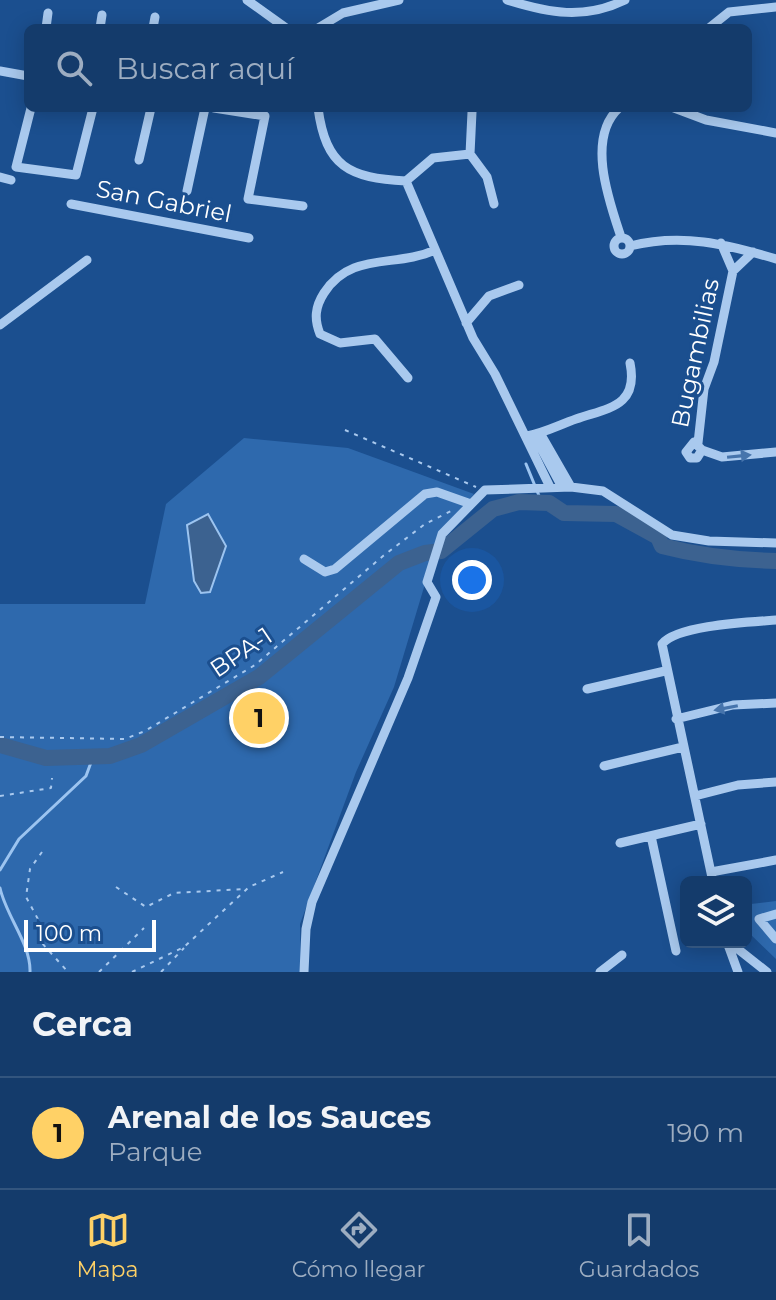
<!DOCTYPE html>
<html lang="es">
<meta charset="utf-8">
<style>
:root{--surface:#143b6b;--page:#1d4271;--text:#f1f3f6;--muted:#9dadc1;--line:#33557e;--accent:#ffd166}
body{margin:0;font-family:Montserrat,sans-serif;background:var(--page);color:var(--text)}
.controls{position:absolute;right:24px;bottom:24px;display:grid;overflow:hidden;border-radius:12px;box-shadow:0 4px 20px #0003}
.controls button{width:72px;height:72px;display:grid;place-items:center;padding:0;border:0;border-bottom:2px solid var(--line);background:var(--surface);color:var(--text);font:40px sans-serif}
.scale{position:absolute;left:24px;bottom:20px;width:132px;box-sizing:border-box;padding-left:8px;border:4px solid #fff;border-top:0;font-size:22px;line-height:28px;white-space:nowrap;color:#fff;-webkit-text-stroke:6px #1b4f8f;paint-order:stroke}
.you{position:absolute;left:472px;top:580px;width:28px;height:28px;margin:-20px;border:6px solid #fff;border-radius:50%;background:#1a73e8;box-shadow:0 0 0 12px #1a73e833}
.badge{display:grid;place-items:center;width:52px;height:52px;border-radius:50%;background:var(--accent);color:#111;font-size:26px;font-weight:700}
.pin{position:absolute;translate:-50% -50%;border:4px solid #fff;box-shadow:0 2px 8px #0006}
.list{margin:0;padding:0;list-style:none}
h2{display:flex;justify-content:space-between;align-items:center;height:104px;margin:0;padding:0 32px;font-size:34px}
h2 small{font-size:26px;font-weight:400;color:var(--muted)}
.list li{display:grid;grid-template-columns:52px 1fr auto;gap:24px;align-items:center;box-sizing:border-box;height:112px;padding:0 32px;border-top:2px solid var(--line)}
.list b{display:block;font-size:30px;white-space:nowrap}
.list p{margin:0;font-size:26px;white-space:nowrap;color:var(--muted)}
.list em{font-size:26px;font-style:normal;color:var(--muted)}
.icon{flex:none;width:44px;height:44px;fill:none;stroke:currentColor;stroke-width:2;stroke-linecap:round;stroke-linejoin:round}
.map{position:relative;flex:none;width:776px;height:972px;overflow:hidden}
.search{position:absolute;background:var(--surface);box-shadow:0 4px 20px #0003;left:24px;right:24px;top:24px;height:88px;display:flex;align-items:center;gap:20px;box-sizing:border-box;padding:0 28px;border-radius:12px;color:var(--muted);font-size:30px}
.sheet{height:216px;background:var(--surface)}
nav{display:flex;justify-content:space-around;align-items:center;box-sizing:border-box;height:112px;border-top:2px solid var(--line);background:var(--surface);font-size:22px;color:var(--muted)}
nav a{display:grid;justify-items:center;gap:4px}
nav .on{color:var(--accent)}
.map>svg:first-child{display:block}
.green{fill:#2e69ad}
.water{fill:#3c6290;stroke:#9cc4f0;stroke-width:2}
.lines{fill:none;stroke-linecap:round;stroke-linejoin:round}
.stream{stroke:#9cc4f0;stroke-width:3}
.river{stroke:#3c6290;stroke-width:16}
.path{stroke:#a9c9ee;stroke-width:2;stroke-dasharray:4 6;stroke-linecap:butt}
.minor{stroke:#a9c9ee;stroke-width:9}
.oneway{fill:#4674ac}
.labels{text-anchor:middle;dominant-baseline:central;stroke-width:6;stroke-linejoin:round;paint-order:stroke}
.street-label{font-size:24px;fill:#fff;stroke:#1b4f8f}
</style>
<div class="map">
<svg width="776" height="972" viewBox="0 0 776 972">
<rect width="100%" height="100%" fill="#1b4f8f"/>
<!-- green -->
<path class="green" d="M244,438L348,448L474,494L440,534L394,687L356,772L300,924L301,972H0V604H145L166,504Z
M776,901V959L746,930L751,904Z"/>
<!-- water -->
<path class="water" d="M208,514L226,546L210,592L201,593L194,581L187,525Z"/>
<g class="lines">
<!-- stream -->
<path class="stream" d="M526,464L542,503
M0,870L19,839L86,776L93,757
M0,888C6,916 31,944 30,972"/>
<!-- river -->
<path class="river" d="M0,745L46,758L110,756L141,745L259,677L399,563L425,553L441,551L493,509L519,502L549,503L564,513L616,514L658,537L662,546C700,556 737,560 776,561"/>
<!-- path -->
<path class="path" d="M345,430L476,487
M0,737L125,739L145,731L255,665L383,556L425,524L453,510
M0,796L51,788L52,778
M42,852L30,869L26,897L39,921L41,942L68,972
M116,887L146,907L174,893L244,889
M99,972L144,928
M132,972L184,947L249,887L283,872
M161,972L184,948"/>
<!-- minor -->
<path class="minor" d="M247,0L286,28
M507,0C549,13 584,20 625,0
M46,28L48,13
M100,28L102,15
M153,28L155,17
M318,28L343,13L399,0
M709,28L729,12L776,7
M0,71L28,76
M31,108L16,167L76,175L93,108
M214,108L265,116L248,199L303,206
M318,108C326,167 349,178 406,181L473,338L495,374L550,487
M619,108C586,138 609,201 621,237
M674,108L706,120L776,133
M472,112L470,154L487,177L494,204
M139,160L151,108
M0,177L11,180
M406,181L433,158L470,154
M187,191L205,108
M71,204L249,238
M614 246a8 8 0 1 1 16 0a8 8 0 1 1-16 0Z
M721,243L733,271
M630,246C682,233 726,244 776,259
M466,323L489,296L519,285
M0,325L87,260
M408,378L375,339L340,343L320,334C314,319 315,307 324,293C351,251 396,268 435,250
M540,433L571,487
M534,435L562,487
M527,436C544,433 559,425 576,419C607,408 639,407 630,363
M698,443L704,389L714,362L733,271L753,252
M702,450L697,458H690L686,452L694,442L702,450L722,457L776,452
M304,559L325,572L335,569L425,494L437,492L471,504
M587,689L665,671
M676,719L733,705L776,703
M604,766L683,747
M695,796L738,785L776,782
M651,836L676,951
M620,843L701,824
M711,872L776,860
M713,882L662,644C677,625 751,622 776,620
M776,914L759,919L776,939
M727,942L738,972
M729,942L767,972
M304,972L306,929L312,902L408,678L436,597L427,582L442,534L485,490L571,487L603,491L672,535L709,541L776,543
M600,972L622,955"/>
</g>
<!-- one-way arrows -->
<defs><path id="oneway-solid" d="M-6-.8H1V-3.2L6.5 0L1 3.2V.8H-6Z" transform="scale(2)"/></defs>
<g class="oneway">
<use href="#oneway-solid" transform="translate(739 456) rotate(-6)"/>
<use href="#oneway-solid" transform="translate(726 708) rotate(169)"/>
</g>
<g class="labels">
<!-- street labels -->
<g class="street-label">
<text transform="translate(164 201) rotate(11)">San Gabriel</text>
<text transform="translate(695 353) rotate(-78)">Bugambilias</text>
<text transform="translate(241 652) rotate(-34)">BPA-1</text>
</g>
</g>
</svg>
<div class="controls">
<button><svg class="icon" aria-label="layers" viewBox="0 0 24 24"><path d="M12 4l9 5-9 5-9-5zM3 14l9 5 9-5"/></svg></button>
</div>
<div class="scale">100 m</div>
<div class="you"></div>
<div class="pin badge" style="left:259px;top:718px">1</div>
<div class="search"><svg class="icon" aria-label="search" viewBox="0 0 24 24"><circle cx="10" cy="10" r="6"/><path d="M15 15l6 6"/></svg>Buscar aquí</div>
</div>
<section class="sheet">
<h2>Cerca<small></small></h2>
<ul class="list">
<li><span class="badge">1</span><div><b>Arenal de los Sauces</b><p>Parque</p></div><em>190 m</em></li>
</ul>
</section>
<nav>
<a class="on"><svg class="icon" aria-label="map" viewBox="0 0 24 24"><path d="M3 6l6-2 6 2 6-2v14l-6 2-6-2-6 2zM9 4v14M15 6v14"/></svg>Mapa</a>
<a><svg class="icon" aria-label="directions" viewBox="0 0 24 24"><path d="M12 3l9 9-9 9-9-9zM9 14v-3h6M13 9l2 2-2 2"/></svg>Cómo llegar</a>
<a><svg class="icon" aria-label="saved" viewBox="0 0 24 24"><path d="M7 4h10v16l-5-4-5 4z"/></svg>Guardados</a>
</nav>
